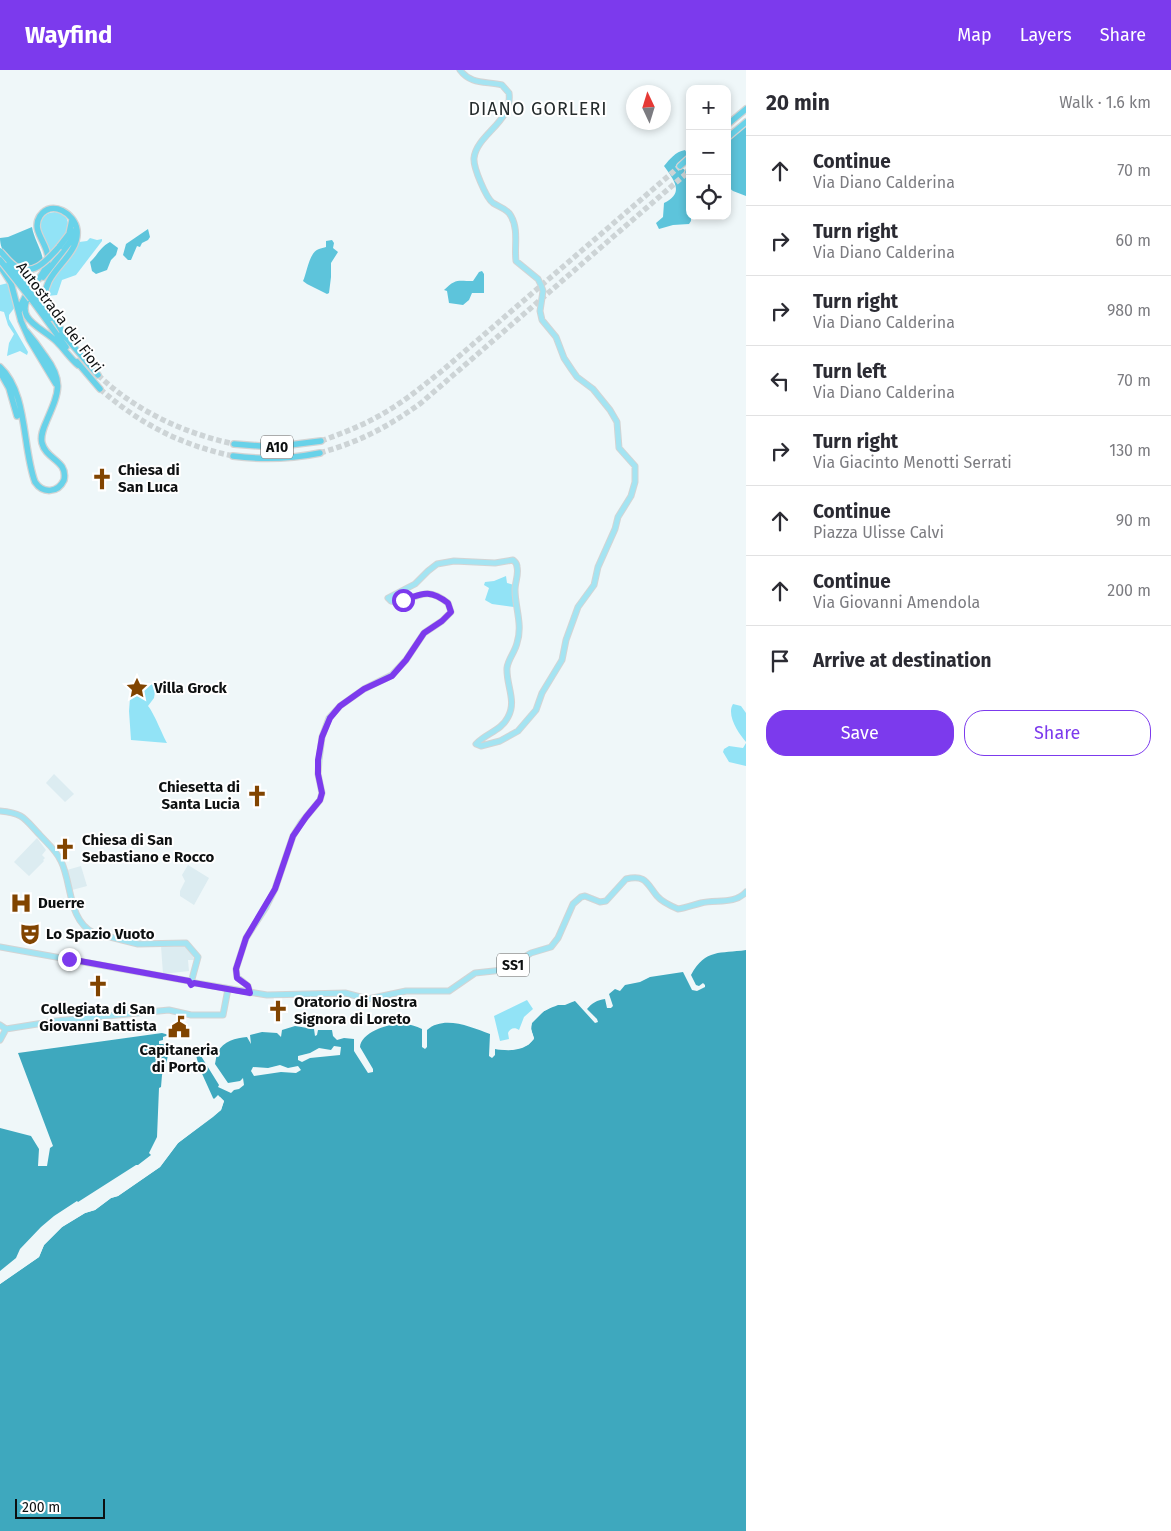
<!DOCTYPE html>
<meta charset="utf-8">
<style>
:root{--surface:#fff;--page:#f2f2f3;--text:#2b2b33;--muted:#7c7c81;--line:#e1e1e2;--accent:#7c3aed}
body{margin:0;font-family:"Fira Sans",sans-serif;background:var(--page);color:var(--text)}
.controls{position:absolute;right:15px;top:15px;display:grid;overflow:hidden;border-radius:10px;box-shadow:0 2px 8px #0003}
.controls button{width:45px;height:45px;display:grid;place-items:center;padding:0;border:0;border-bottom:1px solid var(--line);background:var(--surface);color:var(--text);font:25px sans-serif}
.compass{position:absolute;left:626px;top:15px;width:45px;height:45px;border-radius:50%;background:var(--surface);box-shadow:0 2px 8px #0003;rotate:356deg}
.scale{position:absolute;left:15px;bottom:12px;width:90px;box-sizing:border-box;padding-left:5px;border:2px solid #0d1011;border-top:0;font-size:14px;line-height:18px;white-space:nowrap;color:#0d1011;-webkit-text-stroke:4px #fff;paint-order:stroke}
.stop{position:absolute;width:15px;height:15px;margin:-11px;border:4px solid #7c3aed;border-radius:50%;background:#fff}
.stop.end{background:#7c3aed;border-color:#fff;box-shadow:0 1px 5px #0008}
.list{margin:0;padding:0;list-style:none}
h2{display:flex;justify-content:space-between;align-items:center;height:65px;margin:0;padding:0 20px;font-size:21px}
h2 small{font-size:16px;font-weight:400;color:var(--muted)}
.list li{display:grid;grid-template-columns:32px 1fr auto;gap:15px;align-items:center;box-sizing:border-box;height:70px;padding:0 20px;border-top:1px solid var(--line)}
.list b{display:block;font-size:19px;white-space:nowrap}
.list p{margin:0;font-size:16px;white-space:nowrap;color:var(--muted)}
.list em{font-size:16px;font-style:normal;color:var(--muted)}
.actions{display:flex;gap:10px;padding:15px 20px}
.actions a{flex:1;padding:11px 0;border:1px solid var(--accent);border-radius:20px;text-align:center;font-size:18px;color:var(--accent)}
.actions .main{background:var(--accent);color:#fff}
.icon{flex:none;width:28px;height:28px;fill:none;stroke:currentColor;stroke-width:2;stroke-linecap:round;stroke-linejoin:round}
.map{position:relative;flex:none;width:746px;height:1461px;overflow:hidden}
header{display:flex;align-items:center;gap:30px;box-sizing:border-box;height:70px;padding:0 25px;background:var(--accent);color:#fff}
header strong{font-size:24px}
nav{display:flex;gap:28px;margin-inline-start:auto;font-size:18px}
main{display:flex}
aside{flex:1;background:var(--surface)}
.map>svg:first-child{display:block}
.built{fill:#dcecf1}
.green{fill:#92e3f6}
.forest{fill:#5dc4db}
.water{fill:#3ea8be}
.pier{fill:#eff7f9}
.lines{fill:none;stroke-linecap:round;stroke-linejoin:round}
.highway-tunnel{stroke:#cdd4d6;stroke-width:5.5;stroke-dasharray:5.5 3;stroke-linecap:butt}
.major-casing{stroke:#d3d4d4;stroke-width:7}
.highway-casing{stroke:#d3d4d4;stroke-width:8}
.major{stroke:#a4e4f2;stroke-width:5}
.highway{stroke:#68d2e9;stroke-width:5.5}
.highway-bridge-casing{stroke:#d3d4d4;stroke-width:8;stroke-linecap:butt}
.highway-bridge{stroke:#68d2e9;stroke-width:5.5}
.route{stroke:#7c3aed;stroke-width:6}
.labels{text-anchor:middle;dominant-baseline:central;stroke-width:4;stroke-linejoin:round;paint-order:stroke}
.shield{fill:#fff;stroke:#565858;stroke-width:1}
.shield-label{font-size:14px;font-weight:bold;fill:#0d1011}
.street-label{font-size:15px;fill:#0d1011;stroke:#fff}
.poi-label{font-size:15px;font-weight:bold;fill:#0d1011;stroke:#fff;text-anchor:start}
.quarter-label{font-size:18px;letter-spacing:1px;fill:#252c2d;stroke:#fff}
</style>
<header>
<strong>Wayfind</strong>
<nav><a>Map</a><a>Layers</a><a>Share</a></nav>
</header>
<main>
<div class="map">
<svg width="746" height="1461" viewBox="0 0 746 1461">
<rect width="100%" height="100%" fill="#eff7f9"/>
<!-- built -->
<path class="built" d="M54,704L74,724L65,732L46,713Z
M37,768L46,780L42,785L45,788L43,790L44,791L29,806L14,792Z
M188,795L209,808L194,835L180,826V821L185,811L182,805Z
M81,796L87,816L72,820L67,800Z
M186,875L195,890H188L189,901L163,904L161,876Z"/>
<!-- green -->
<path class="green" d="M55,142L64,144C76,160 59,172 49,183L39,156C42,147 45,143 55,142Z
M90,168L97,170L102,169V171L76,205L62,210L57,225L47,226L50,214L79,172L87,171Z
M8,213L15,237L9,245V249L28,282L27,285L20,281L7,286L9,273L14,264L8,255L4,242L0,241V215Z
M506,506L507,513L514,515L515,531L514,537L492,534L485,530L489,518L484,515L485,512L494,511Z
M138,613L156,615L154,628L148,636C153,641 163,666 167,673L131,670L129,641L131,615Z
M733,634L741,636L746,643V672C739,664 726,645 733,634Z
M746,673V696L729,692L723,682L724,679L729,676L743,678Z
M527,930L533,939L524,947L519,960C515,957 510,958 508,963L509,969L500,971L494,946Z"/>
<!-- forest -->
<path class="forest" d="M746,55V126L733,121L727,116V71Z
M685,80L688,85L677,94L690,104L691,151L689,154L673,155L659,159L656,153L663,147L664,133C685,123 674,110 664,96C670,89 675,82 685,80Z
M32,157C34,169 41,178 43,190C25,205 0,190 0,168L8,167Z
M148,159L150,167L148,170L142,173L140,177L137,176L131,190H128L123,185L126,174Z
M332,170L334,173L333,178L338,182L331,193V207L329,223L327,224L307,214L303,211C307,203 309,182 319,179C321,178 324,178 326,177V171Z
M110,172L118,178L116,185L111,190L107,200L96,204L92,201L90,192C98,185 100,177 110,172Z
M482,201L484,204V223H472L469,230L463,235L449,233L447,221L444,220C456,208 458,211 473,211L479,202Z"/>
<!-- water -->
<path class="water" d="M746,880V1461H0V1214L39,1187L44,1175L62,1157L85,1143L95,1140L111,1128L118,1126L160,1097L178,1073L213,1047L221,1040L224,1031L220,1027L214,1029L213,1028L199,997L196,985L201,986L219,1015L218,1017L231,1023L234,1020L239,1019L244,1015L243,1008L240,1011L228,1013L215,994C216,990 216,985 218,982C223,971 236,968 247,967L251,974L250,965L262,962L277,963L281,967L282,960L295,956L314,959L315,966L317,965L318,960H332L333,966L337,970L344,968L354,969V981L368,1003L373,1002V999L360,977C361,962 389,953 403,954C410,954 416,956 422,959V977L425,979L427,977V960C444,945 471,957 490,964L489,986L492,988L495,985V979C508,981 526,982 534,968C533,964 531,961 531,956C532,942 564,932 575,931L595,953L598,952L597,949L587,939C592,933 597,930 605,929L607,938H611L613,936L609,924L615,919L620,921L625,915L640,912L650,907L683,902L692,920L697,921L705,917V915L703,913L699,916L696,915L691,905C706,878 720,884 746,880Z
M162,963L169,965L163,967V970L159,971V974H164V980H169L167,990L162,1005L161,1017L159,1018L157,1067L149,1083L151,1085L138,1095H136L78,1132L77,1131L54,1146L41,1157L20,1179L16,1188L0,1201V1058L31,1066L39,1079L38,1096H47L50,1078L53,1076L18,983Z"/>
<!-- pier -->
<path class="pier" d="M569,929L577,930L565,935H555L544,941L532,953L531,959L534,969L528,975L512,980L495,979V977L512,978L527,973L531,968L528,956L533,948L543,939L554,933L564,932Z
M334,976L341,977L340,985L310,988L302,992L298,990V986L310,983L319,978L331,980Z
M280,995L288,998L298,996L301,1000L296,1003L281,1002L254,1006L251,1001L253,997L268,998Z
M218,1025L224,1031L221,1040L178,1073L160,1097L118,1126L111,1128L95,1140L85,1143L62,1157L44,1175L39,1187L0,1214V1212L37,1185L42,1173L56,1159L84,1141L93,1138L110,1125L117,1124L159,1095L176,1071L219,1038L222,1032L219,1029L217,1031H212Z"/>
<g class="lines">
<!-- highway-tunnel -->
<path class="highway-tunnel" d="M98,305C136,341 183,363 234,374
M100,319C140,354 181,375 233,386
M321,371C343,363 364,355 384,343C405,331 424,315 443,300L680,96
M320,383C361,371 386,358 421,333L688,102"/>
<!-- major casing -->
<g class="major-casing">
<path id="major" d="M0,741C23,743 24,748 39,764C46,772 56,780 61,791C72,813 68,851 94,863L138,874L186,873L198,887L192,909
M0,877L189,911
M195,913L267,925L345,923L368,929L406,921H449L475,903L503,900L531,883L551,877L558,868L573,834L581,827L585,826L600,832L606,831L626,809C646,804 647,814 657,826C662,832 671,836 678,839C686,838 693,835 701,833C716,829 734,835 746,822
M250,923L248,916L237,907L236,899L246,868L266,837L275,819L293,766L301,753L320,730L322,723L318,704L319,690L322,667L329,648L340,636L364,619L392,605L406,590L424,563L442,551L451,542L448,533C425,515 420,528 396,532L391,531L388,528L415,514L428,501L437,494L454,491L495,493L513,490C516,493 517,493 517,497C519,504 515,512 515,520C515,537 523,555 517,573C515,582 508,589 507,598C506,615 517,631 508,647C501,661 486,663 476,674L481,676L500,671L518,661L536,640L542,623L562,590L566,570L578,537L594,515L598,497L615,459L618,447L631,426L635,412V396L619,378L617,352L610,340L593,319L577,307L572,300L564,288L556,267L542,250L540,241L543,221L541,215L538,209L516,191C514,177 519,160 511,146C508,139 499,137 493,133C486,128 473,97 474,88C477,64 513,52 509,23L502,15C486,11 471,15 460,0
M0,955L6,959L56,951L169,940L191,945H223L228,919
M0,970L6,959"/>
</g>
<!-- highway casing -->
<g class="highway-casing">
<path id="highway" d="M727,55L746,39
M727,68L746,52
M680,96L690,87
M688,102L690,100
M59,177L69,164L72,150
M0,196L11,213L21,251L29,269L56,314
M43,207L70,172L74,161
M30,224C13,250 42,257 57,272C64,279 70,288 78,295
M33,226L51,248
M31,229L66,277
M19,242C23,220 46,208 48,189C49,174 30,161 40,146C52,129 75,144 77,160C80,188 40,202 46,231C49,243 58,253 64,265
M62,263L98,305
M77,292L100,319
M0,297C28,323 22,377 35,412C43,424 58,423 64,410C68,390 46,390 42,373C40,365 44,357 47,350C59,322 64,311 45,286C39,277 33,269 26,261
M0,302L9,318L17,346
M234,374L273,377L321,371
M233,386C263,390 290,389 320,383"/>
</g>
<!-- major -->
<use href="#major" class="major"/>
<!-- highway -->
<use href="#highway" class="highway"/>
<!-- highway-bridge casing -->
<g class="highway-bridge-casing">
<path id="highway-bridge" d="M0,181C5,186 9,192 15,196C33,208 48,189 59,177
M0,190L31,229
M9,194L33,226"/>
</g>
<!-- highway-bridge -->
<use href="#highway-bridge" class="highway-bridge"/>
</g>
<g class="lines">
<!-- route -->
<path class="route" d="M69,889L189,911L191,915L194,913L250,923L248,916L237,908L236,899L246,868L275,819L293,766L306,747L320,730L322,723L318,704V690L322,667L330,648L340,636L364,619L392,606L406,590L424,563L442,551L451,542L448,533C430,519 423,523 403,530"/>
</g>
<!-- icons -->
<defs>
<g id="church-bare" transform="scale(1.725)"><path d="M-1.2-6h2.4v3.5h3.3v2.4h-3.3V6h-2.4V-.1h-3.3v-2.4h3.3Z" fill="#814400" stroke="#fff" stroke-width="2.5" paint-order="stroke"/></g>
<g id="sight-bare" transform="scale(1.725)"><path d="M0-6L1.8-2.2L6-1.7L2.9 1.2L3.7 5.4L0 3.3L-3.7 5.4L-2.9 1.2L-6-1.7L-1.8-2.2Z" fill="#814400" stroke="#fff" stroke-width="2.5" paint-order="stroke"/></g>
<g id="hospital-bare" transform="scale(1.725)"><path d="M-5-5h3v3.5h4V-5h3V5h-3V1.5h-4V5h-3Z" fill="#814400" stroke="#fff" stroke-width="2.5" paint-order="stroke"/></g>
<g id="theatre-bare" transform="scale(1.725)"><path d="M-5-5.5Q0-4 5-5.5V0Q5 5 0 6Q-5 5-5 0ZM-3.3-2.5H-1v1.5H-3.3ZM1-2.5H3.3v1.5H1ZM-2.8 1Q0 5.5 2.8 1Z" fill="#814400" stroke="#fff" stroke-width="2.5" paint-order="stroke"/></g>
<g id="civic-bare" transform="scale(1.725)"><path d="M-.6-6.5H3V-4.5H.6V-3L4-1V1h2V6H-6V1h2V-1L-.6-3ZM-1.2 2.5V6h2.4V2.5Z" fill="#814400" stroke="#fff" stroke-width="2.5" paint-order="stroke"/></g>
</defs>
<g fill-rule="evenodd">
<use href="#church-bare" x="102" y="409"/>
<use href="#sight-bare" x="137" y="618"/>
<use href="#church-bare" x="257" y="726"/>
<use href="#church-bare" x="65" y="779"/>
<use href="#hospital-bare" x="21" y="833"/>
<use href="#theatre-bare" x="30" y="864"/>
<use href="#church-bare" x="98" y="916"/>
<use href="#church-bare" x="278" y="941"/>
<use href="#civic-bare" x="179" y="957"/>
</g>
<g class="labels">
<!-- shield labels -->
<g class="shield">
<rect x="261" y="365.5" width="32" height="23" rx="4"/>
<rect x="497" y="883.5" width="32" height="23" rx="4"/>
</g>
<g class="shield-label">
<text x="277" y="377">A10</text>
<text x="513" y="895">SS1</text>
</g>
<!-- street labels -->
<g class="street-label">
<text transform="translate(60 247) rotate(53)">Autostrada dei Fiori</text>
</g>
<!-- poi labels -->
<g class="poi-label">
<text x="118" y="400">Chiesa di<tspan x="118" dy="17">San Luca</tspan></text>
<text x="154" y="618">Villa Grock</text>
<text x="240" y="717" text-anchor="end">Chiesetta di<tspan x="240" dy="17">Santa Lucia</tspan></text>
<text x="82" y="770">Chiesa di San<tspan x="82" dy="17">Sebastiano e Rocco</tspan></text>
<text x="38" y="833">Duerre</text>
<text x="46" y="864">Lo Spazio Vuoto</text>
<text x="294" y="932">Oratorio di Nostra<tspan x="294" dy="17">Signora di Loreto</tspan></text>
<text x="98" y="939" text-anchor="middle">Collegiata di San<tspan x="98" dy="17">Giovanni Battista</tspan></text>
<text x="179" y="980" text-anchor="middle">Capitaneria<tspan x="179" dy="17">di Porto</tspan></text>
</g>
<!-- quarter labels -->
<g class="quarter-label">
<text x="538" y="39">DIANO GORLERI</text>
</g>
</g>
</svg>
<div class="controls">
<button>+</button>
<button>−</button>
<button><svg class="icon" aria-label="locate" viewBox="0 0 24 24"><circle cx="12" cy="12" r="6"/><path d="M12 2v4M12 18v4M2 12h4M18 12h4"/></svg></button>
</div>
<svg class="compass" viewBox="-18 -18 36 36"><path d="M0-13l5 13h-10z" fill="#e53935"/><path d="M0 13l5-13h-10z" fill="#7c7c81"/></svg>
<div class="scale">200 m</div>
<div class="stop" style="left:403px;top:530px"></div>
<div class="stop end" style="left:69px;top:889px"></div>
</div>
<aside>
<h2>20 min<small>Walk · 1.6 km</small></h2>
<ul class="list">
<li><svg class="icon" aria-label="ahead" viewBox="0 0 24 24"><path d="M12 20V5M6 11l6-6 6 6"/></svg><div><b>Continue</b><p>Via Diano Calderina</p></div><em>70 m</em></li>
<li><svg class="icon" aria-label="right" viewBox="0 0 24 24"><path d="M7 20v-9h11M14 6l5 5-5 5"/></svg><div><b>Turn right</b><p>Via Diano Calderina</p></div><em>60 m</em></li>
<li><svg class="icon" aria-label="right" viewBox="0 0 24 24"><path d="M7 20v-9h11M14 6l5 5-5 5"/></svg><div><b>Turn right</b><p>Via Diano Calderina</p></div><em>980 m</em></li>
<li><svg class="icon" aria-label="left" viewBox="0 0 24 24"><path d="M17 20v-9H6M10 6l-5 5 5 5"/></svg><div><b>Turn left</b><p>Via Diano Calderina</p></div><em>70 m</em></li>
<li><svg class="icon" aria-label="right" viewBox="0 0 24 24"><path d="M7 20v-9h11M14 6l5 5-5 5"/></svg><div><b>Turn right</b><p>Via Giacinto Menotti Serrati</p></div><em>130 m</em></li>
<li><svg class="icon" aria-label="ahead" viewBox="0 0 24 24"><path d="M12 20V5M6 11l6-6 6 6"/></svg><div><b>Continue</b><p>Piazza Ulisse Calvi</p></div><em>90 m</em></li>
<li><svg class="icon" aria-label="ahead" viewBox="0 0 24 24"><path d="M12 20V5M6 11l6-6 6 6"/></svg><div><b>Continue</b><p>Via Giovanni Amendola</p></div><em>200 m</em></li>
<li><svg class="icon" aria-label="arrive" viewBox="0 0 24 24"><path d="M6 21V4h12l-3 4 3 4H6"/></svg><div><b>Arrive at destination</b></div></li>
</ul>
<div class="actions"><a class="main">Save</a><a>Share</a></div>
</aside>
</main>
